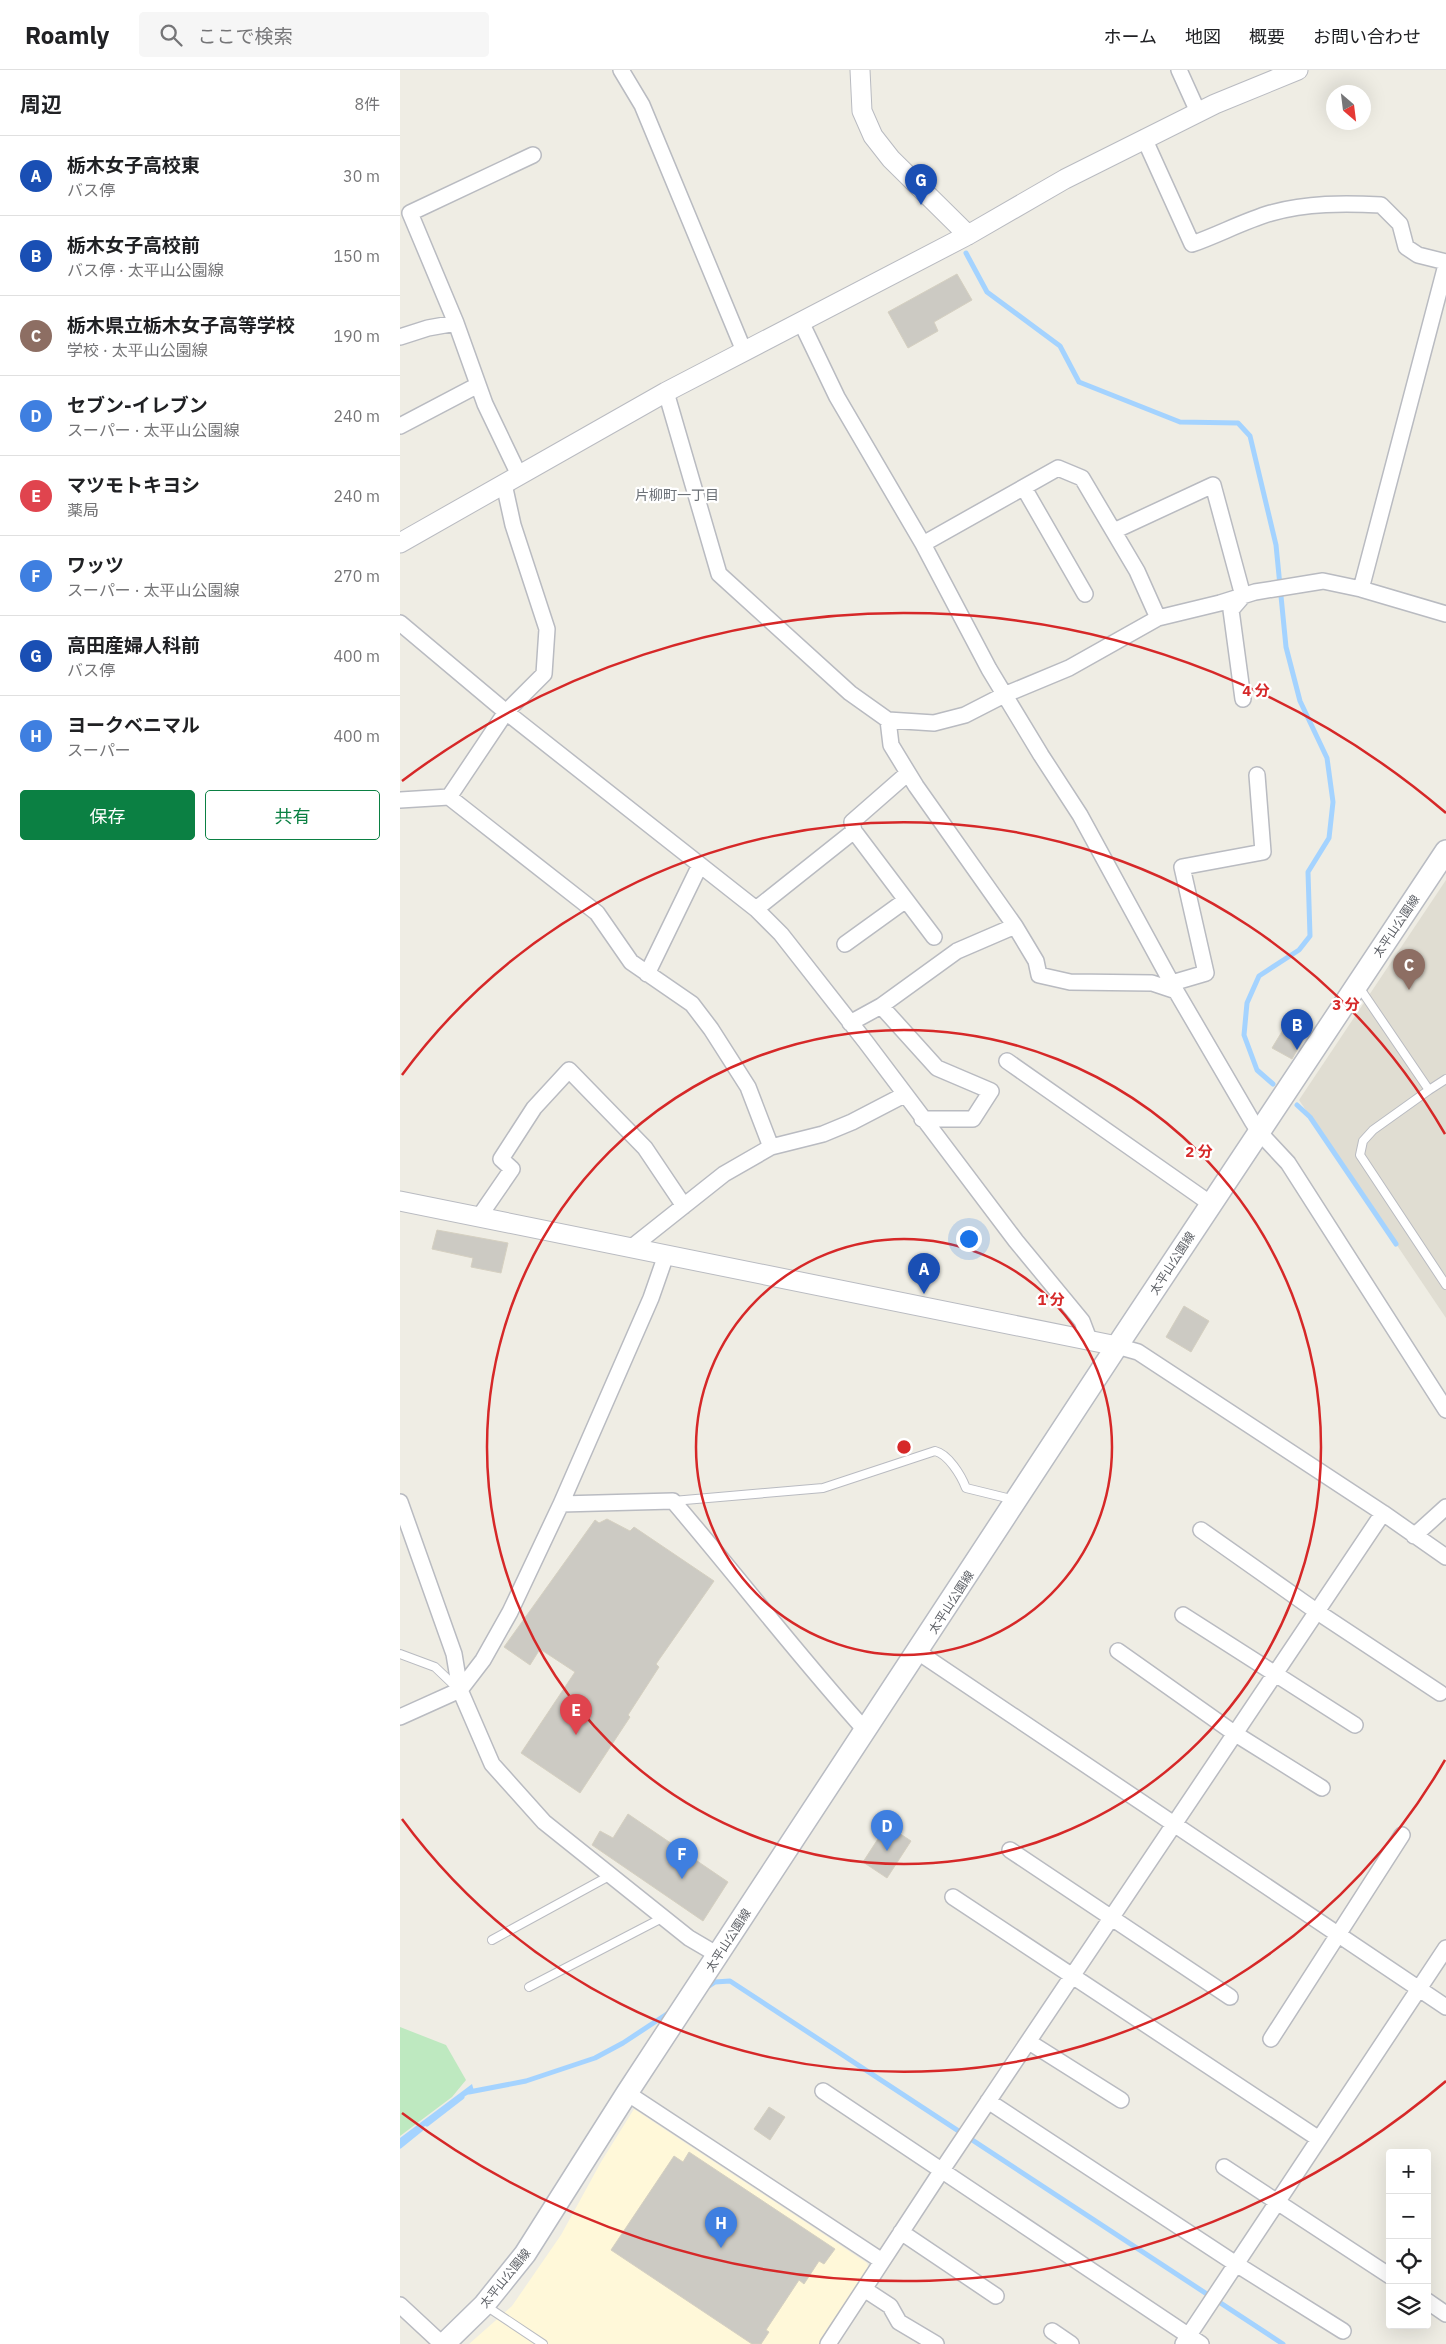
<!DOCTYPE html>
<html lang="ja">
<meta charset="utf-8">
<style>
:root{--surface:#fff;--page:#f6f6f6;--text:#202124;--muted:#757577;--line:#e0e0e0;--accent:#0b8043}
body{margin:0;font-family:"IBM Plex Sans","Noto Sans JP",sans-serif;background:var(--page);color:var(--text)}
.controls{position:absolute;right:15px;bottom:15px;display:grid;overflow:hidden;border-radius:5px;box-shadow:0 5px 20px #0002}
.controls button{width:45px;height:45px;display:grid;place-items:center;padding:0;border:0;border-bottom:1px solid var(--line);background:var(--surface);color:var(--text);font:25px sans-serif}
.compass{position:absolute;left:926px;top:15px;width:45px;height:45px;border-radius:50%;background:var(--surface);box-shadow:0 5px 20px #0002;rotate:152deg}
.you{position:absolute;left:568px;top:1168px;width:18px;height:18px;margin:-12px;border:4px solid #fff;border-radius:50%;background:#1a73e8;box-shadow:0 0 0 8px #1a73e833}
.badge{display:grid;place-items:center;width:32px;height:32px;border-radius:50%;background:var(--accent);color:#fff;font-size:16px;font-weight:700}
.pin{position:absolute;translate:-50% -41px;filter:drop-shadow(0 1px 2px #0008)}
.pin::after{content:'';position:absolute;top:26px;width:18px;height:15px;background:inherit;clip-path:polygon(0 0,100% 0,50% 100%)}
.list{margin:0;padding:0;list-style:none}
h2{display:flex;justify-content:space-between;align-items:center;height:65px;margin:0;padding:0 20px;font-size:21px}
h2 small{font-size:16px;font-weight:400;color:var(--muted)}
.list li{display:grid;grid-template-columns:32px 1fr auto;gap:15px;align-items:center;box-sizing:border-box;height:80px;padding:0 20px;border-top:1px solid var(--line)}
.list b{display:block;font-size:19px;white-space:nowrap}
.list p{margin:0;font-size:16px;white-space:nowrap;color:var(--muted)}
.list em{font-size:16px;font-style:normal;color:var(--muted)}
.actions{display:flex;gap:10px;padding:15px 20px}
.actions a{flex:1;padding:11px 0;border:1px solid var(--accent);border-radius:5px;text-align:center;font-size:18px;color:var(--accent)}
.actions .main{background:var(--accent);color:#fff}
.icon{flex:none;width:28px;height:28px;fill:none;stroke:currentColor;stroke-width:2;stroke-linecap:round;stroke-linejoin:round}
.map{position:relative;flex:none;width:1046px;height:2274px;overflow:hidden}
header{display:flex;align-items:center;gap:30px;box-sizing:border-box;height:70px;padding:0 25px;background:var(--surface);border-bottom:1px solid var(--line)}
header strong{font-size:24px}
nav{display:flex;gap:28px;margin-inline-start:auto;font-size:18px}
.search{width:350px;height:45px;background:var(--page);display:flex;align-items:center;gap:12px;box-sizing:border-box;padding:0 18px;border-radius:5px;color:var(--muted);font-size:19px}
main{display:flex}
aside{flex:1;background:var(--surface)}
.map>svg:first-child{display:block}
.commercial{fill:#fff8d9}
.education{fill:#e0ddd2}
.green{fill:#bee9c0}
.water{fill:#a4d3ff}
.lines{fill:none;stroke-linecap:round;stroke-linejoin:round}
.stream{stroke:#a4d3ff;stroke-width:5}
.building{fill:#cccac3;stroke:#d5d0c1}
.service-casing{stroke:#b9bbc1;stroke-width:10}
.minor-casing{stroke:#b9bbc1;stroke-width:18}
.tertiary-casing{stroke:#b9bbc1;stroke-width:21}
.secondary-casing{stroke:#b9bcc3;stroke-width:24}
.service{stroke:#fff;stroke-width:8}
.minor{stroke:#fff;stroke-width:15}
.tertiary{stroke:#fff;stroke-width:19}
.secondary{stroke:#fff;stroke-width:21}
.ring{fill:none;stroke:#d62828;stroke-width:2.5}
.labels{text-anchor:middle;dominant-baseline:central;stroke-width:4.5;stroke-linejoin:round;paint-order:stroke}
.street-label{font-size:12px;fill:#5c5f65;stroke:#fff}
.neighbourhood-label{font-size:14px;fill:#6c7177;stroke:#fff}
.centre{fill:#d62828;stroke:#fff;stroke-width:2.5}
.ring-label{font-size:15px;text-anchor:middle;font-weight:bold;fill:#d62828;stroke:#fff;stroke-width:4.5;stroke-linejoin:round;paint-order:stroke}
</style>
<header>
<strong>Roamly</strong>
<div class="search"><svg class="icon" aria-label="search" viewBox="0 0 24 24"><circle cx="10" cy="10" r="6"/><path d="M15 15l6 6"/></svg>ここで検索</div>
<nav><a>ホーム</a><a>地図</a><a>概要</a><a>お問い合わせ</a></nav>
</header>
<main>
<aside>
<h2>周辺<small>8件</small></h2>
<ul class="list">
<li><span class="badge" style="background:#1a4fb4">A</span><div><b>栃木女子高校東</b><p>バス停</p></div><em>30 m</em></li>
<li><span class="badge" style="background:#1a4fb4">B</span><div><b>栃木女子高校前</b><p>バス停 · 太平山公園線</p></div><em>150 m</em></li>
<li><span class="badge" style="background:#8d6e63">C</span><div><b>栃木県立栃木女子高等学校</b><p>学校 · 太平山公園線</p></div><em>190 m</em></li>
<li><span class="badge" style="background:#3f7fe0">D</span><div><b>セブン-イレブン</b><p>スーパー · 太平山公園線</p></div><em>240 m</em></li>
<li><span class="badge" style="background:#e0444e">E</span><div><b>マツモトキヨシ</b><p>薬局</p></div><em>240 m</em></li>
<li><span class="badge" style="background:#3f7fe0">F</span><div><b>ワッツ</b><p>スーパー · 太平山公園線</p></div><em>270 m</em></li>
<li><span class="badge" style="background:#1a4fb4">G</span><div><b>高田産婦人科前</b><p>バス停</p></div><em>400 m</em></li>
<li><span class="badge" style="background:#3f7fe0">H</span><div><b>ヨークベニマル</b><p>スーパー</p></div><em>400 m</em></li>
</ul>
<div class="actions"><a class="main">保存</a><a>共有</a></div>
</aside>
<div class="map">
<svg width="1046" height="2274" viewBox="0 0 1046 2274">
<rect width="100%" height="100%" fill="#efede4"/>
<!-- commercial -->
<path class="commercial" d="M234,2039L467,2193L469,2200L421,2274H69L112,2236L161,2165L201,2092Z"/>
<!-- education -->
<path class="education" d="M1046,810V1248L899,1030Z"/>
<!-- green -->
<path class="green" d="M0,1957L46,1975L66,2010L52,2027L0,2066Z"/>
<!-- water -->
<path class="water" d="M72,2014L74,2021L55,2032L0,2076V2068Z"/>
<g class="lines">
<!-- stream -->
<path class="stream" d="M566,183L587,222L660,276L679,312L780,352L838,353L850,366L876,475L886,577L900,631L927,688L933,732L929,768L908,802L910,866L899,880L859,906L847,933L844,965L857,1000L873,1014
M897,1035L910,1047L996,1174
M306,1918L315,1912L330,1911L883,2274
M69,2022L126,2011L195,1988L223,1973L270,1942
M27,2054L62,2027
M0,2076L21,2059"/>
</g>
<!-- building -->
<path class="building" d="M557,204L572,230L534,252L538,261L508,278L488,242Z
M889,950L908,961L892,989L872,978Z
M37,1160L108,1173L101,1203L71,1197L73,1188L32,1179Z
M784,1236L809,1251L791,1282L766,1267Z
M207,1449L230,1461L234,1457L314,1511L256,1594L259,1597L228,1645L230,1647L180,1723L121,1683L175,1602L140,1579L130,1595L104,1577L195,1450L199,1453Z
M228,1744L328,1812L303,1851L192,1775L200,1761L213,1768Z
M487,1755L511,1771L487,1808L463,1792Z
M369,2037L385,2047L370,2070L354,2059Z
M289,2082L435,2179L424,2194L419,2191L404,2214L399,2210L366,2260L369,2262L361,2274H352L211,2180L274,2086L283,2092Z"/>
<g class="lines">
<!-- service casing -->
<g class="service-casing">
<path id="service" d="M959,917L1029,1020L973,1060L963,1071L960,1085L1046,1215
M1029,1020L1046,1009
M273,1431L423,1418L535,1381C548,1384 561,1405 566,1418L615,1430
M0,1584L35,1597L57,1618
M92,1870L211,1805
M129,1917L264,1847
M86,2236L143,2274"/>
</g>
<!-- minor casing -->
<g class="minor-casing">
<path id="minor" d="M221,0L242,35L344,281
M779,0L798,42
M744,68L792,174C818,165 844,151 871,143C907,133 944,133 981,135L1000,154L1006,177L1018,185L1046,192
M1046,195L961,519L1046,544
M401,252L437,327L523,474L589,599L641,685L680,745L776,921L852,1051L860,1063L888,1093L1046,1340
M56,253L10,143L133,85
M0,267L28,258L56,253L85,334L119,405
M266,322L319,504L450,623L488,650L534,653L565,645L604,625L669,598L758,548L820,533L855,522L923,511L961,519
M0,356L78,315
M624,418L685,524
M714,461L813,415L843,526L831,540L843,629
M523,474L658,398L682,408L737,501L758,548
M0,553L106,642L356,839L381,864L465,971L616,1171L682,1251L690,1272
M488,650L491,675L516,716L615,856L636,891L639,905L670,912L752,913L776,921
M49,727L106,642L144,604L147,559L113,455L104,414
M0,730L49,727L197,843L231,892L292,934L311,959L348,1017L371,1077
M454,761L452,752L508,703
M356,839L454,761L534,867
M445,874L506,830
M247,904L300,795
M772,913L806,903L782,797L863,782L857,705
M481,936L537,998L591,1021L573,1049H522
M450,953L481,936L557,881L615,856
M607,991L811,1134
M79,1147L112,1099L101,1089L134,1038L169,1000L245,1078L284,1136
M232,1177L324,1104L371,1077L423,1064L452,1052L504,1025
M266,1185L251,1228L161,1434L273,1431C338,1507 399,1587 466,1661
M717,1276L738,1282L983,1443L1046,1487
M0,1432L54,1584L60,1620L92,1694L144,1752L289,1868L318,1885
M801,1460L916,1541L1040,1623
M1014,1466L1046,1437
M783,1545L955,1655
M718,1581L834,1663L922,1718
M518,1582L1046,1937
M0,1647L60,1620L83,1590L110,1542L161,1434
M610,1780L830,1927
M553,1827L919,2069
M871,1969L1002,1765
M629,1972L721,2030
M423,2021L801,2274
M227,2023L482,2191
M588,2031L836,2194L943,2261
M824,2097L990,2206
M501,2162L596,2226
M464,2219L490,2236L499,2252L536,2274
M1027,2231L1046,2244
M0,2235L42,2274
M652,2261L671,2274
M428,2274L542,2100L983,1443
M783,2274L1046,1878"/>
</g>
<!-- tertiary casing -->
<g class="tertiary-casing">
<path id="tertiary" d="M460,0L462,41L473,66L491,89L568,165
M0,473L266,322L568,165L665,109L815,34L898,0
M0,1131L717,1276"/>
</g>
<!-- secondary casing -->
<g class="secondary-casing">
<path id="secondary" d="M44,2274L84,2235L125,2184L227,2023L717,1276L1046,781"/>
</g>
<!-- service -->
<use href="#service" class="service"/>
<!-- minor -->
<use href="#minor" class="minor"/>
<!-- tertiary -->
<use href="#tertiary" class="tertiary"/>
<!-- secondary -->
<use href="#secondary" class="secondary"/>
</g>
<!-- distance rings -->
<g class="ring">
<circle cx="504" cy="1377" r="208"/>
<circle cx="504" cy="1377" r="417"/>
<path d="M1045 1690A625 625 0 0 1 2 1749M2 1005A625 625 0 0 1 1045 1064"/>
<path d="M1046 2011A834 834 0 0 1 2 2043M2 711A834 834 0 0 1 1046 743"/>
</g>
<g class="labels">
<!-- street labels -->
<g class="street-label">
<text transform="translate(996 856) rotate(-56)">太平山公園線</text>
<text transform="translate(772 1193) rotate(-57)">太平山公園線</text>
<text transform="translate(551 1532) rotate(-57)">太平山公園線</text>
<text transform="translate(328 1870) rotate(-57)">太平山公園線</text>
<text transform="translate(105 2208) rotate(-51)">太平山公園線</text>
</g>
<!-- neighbourhood labels -->
<g class="neighbourhood-label">
<text x="277" y="425">片柳町一丁目</text>
</g>
</g>
<circle cx="504" cy="1377" r="8" class="centre"/>
<g class="ring-label">
<text x="856" y="626">4 分</text>
<text x="946" y="940">3 分</text>
<text x="799" y="1087">2 分</text>
<text x="651" y="1235">1 分</text>
</g>
</svg>
<div class="controls">
<button>+</button>
<button>−</button>
<button><svg class="icon" aria-label="locate" viewBox="0 0 24 24"><circle cx="12" cy="12" r="6"/><path d="M12 2v4M12 18v4M2 12h4M18 12h4"/></svg></button>
<button><svg class="icon" aria-label="layers" viewBox="0 0 24 24"><path d="M12 4l9 5-9 5-9-5zM3 14l9 5 9-5"/></svg></button>
</div>
<svg class="compass" viewBox="-18 -18 36 36"><path d="M0-13l5 13h-10z" fill="#e53935"/><path d="M0 13l5-13h-10z" fill="#757577"/></svg>
<div class="you"></div>
<div class="pin badge" style="left:524px;top:1224px;background:#1a4fb4">A</div>
<div class="pin badge" style="left:897px;top:980px;background:#1a4fb4">B</div>
<div class="pin badge" style="left:1009px;top:920px;background:#8d6e63">C</div>
<div class="pin badge" style="left:487px;top:1781px;background:#3f7fe0">D</div>
<div class="pin badge" style="left:176px;top:1665px;background:#e0444e">E</div>
<div class="pin badge" style="left:282px;top:1809px;background:#3f7fe0">F</div>
<div class="pin badge" style="left:521px;top:135px;background:#1a4fb4">G</div>
<div class="pin badge" style="left:321px;top:2178px;background:#3f7fe0">H</div>
</div>
</main>
